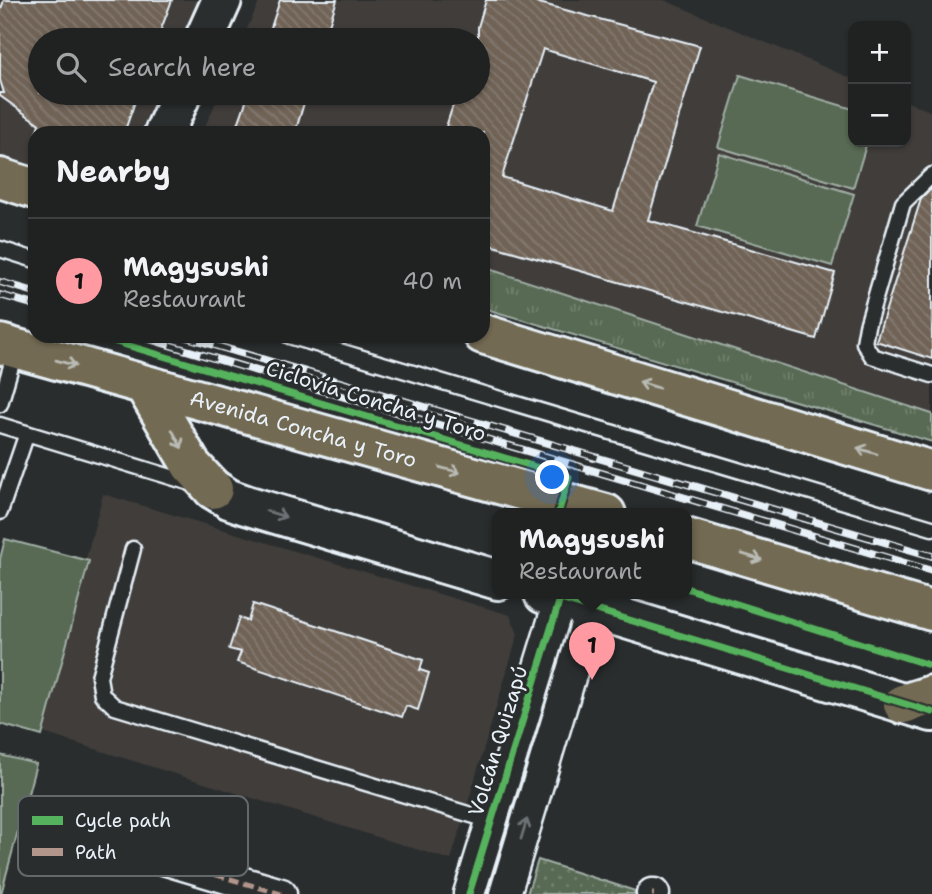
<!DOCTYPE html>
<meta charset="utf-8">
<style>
:root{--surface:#202222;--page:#282a2a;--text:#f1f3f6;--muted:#a2a4a5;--line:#3d3f40;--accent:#ff9aa2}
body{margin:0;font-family:"Shantell Sans",sans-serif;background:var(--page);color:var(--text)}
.controls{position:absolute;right:21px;top:21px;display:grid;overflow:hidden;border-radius:14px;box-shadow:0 2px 5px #0004}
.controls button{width:63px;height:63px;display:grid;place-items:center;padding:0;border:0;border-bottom:2px solid var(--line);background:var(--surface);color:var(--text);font:35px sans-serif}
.you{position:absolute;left:553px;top:478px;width:24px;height:24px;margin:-18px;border:5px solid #fff;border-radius:50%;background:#1a73e8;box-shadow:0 0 0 10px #1a73e833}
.badge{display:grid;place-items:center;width:46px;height:46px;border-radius:50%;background:var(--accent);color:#111;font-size:23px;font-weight:700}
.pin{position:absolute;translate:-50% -58px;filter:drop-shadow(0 2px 4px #0008)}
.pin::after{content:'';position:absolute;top:37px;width:24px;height:21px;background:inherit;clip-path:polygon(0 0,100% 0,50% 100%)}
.popup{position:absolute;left:492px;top:508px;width:200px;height:91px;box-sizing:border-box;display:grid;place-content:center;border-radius:14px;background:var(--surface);filter:drop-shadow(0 2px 5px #0005);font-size:23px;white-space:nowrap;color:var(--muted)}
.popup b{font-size:26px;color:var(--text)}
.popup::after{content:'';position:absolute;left:50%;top:100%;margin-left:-14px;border:14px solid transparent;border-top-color:var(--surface)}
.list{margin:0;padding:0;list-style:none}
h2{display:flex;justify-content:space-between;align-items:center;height:91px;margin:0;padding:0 28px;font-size:30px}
h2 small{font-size:23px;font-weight:400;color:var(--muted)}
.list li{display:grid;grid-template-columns:46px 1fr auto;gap:21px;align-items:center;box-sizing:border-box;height:126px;padding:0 28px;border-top:2px solid var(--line)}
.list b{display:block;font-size:26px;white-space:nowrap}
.list p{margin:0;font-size:23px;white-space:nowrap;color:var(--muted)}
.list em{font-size:23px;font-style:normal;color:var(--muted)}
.icon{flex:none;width:38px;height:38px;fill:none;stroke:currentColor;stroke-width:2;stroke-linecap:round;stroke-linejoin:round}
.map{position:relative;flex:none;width:932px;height:894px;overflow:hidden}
.search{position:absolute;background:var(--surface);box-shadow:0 2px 5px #0004;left:28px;top:28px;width:462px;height:77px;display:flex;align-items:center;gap:18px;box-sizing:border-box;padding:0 24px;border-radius:38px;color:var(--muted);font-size:26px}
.panel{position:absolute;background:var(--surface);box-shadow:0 2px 5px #0004;left:28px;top:126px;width:462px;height:217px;border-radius:21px}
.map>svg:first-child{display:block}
.built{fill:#3f3d3a}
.grass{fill:url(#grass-tufts);stroke:#a0aea6;stroke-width:2}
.park{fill:url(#park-dots);stroke:#a0aea6;stroke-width:2}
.pitch{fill:#596a53;stroke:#a0aea6;stroke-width:2}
.building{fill:url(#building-back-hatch);stroke:#e8f1f8;stroke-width:2;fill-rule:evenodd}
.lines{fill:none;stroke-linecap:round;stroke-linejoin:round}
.lane-casing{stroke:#e8f1f8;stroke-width:19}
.street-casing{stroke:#e8f1f8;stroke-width:35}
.secondary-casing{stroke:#e8f1f8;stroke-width:44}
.primary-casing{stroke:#e8f1f8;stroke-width:44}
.path{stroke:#e8f1f8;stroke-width:4.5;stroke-dasharray:2 5;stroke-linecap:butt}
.lane{stroke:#2a2d2e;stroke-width:14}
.street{stroke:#2a2d2e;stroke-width:30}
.secondary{stroke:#2a2d2e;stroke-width:38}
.primary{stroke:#736b52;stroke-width:38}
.rail-casing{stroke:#e8f1f8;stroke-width:8}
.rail{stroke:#2a2d2e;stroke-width:5;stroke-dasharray:16;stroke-linecap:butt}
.quiet{stroke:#b2968c;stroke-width:5;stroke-dasharray:10 5;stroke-linecap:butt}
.cycleway-casing{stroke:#2a2d2e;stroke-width:11}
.cycleway{stroke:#56b35d;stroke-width:7}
.oneway{stroke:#b9bbb6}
.oneway2{stroke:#6c7275}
.labels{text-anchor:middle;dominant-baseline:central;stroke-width:6;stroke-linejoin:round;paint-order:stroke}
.street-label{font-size:21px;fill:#e8f1f8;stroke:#2a2d2e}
.key{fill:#2a2d2e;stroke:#63686b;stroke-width:2}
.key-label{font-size:19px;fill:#e8f1f8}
</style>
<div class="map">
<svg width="932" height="894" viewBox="0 0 932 894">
<defs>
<pattern id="grass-tufts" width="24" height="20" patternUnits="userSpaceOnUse" patternTransform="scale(1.75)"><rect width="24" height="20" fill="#596a53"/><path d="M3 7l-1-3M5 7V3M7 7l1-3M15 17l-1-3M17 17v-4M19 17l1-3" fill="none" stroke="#71806c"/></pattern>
<pattern id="park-dots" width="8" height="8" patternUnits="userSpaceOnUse" patternTransform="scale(1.75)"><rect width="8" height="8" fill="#596a53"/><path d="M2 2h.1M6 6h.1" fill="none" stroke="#71806c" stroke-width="1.8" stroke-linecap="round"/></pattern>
<pattern id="building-back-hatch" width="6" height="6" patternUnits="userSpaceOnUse" patternTransform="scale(1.75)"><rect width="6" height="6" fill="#706357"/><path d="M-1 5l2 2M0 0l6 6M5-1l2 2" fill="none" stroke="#847a70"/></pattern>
</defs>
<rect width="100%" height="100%" fill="#2a2d2e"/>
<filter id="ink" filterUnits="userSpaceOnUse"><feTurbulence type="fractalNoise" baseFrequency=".0143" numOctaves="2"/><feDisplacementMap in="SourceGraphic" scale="14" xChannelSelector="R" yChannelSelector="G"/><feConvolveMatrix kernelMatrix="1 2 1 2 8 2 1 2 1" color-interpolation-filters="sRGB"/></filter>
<g filter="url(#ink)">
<!-- built -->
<path class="built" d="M0,0H200L182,40H40V93H158L139,133H35V168L0,157Z
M260,0H664L853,79V142H906V101L932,112V414L483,267V133H202L220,93H478V40H242Z
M103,494L510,615L518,634L451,860L40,732Z"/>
<!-- grass -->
<path class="grass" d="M483,267L932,414V442L483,308Z"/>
<!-- park -->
<path class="park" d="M538,860L635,891L634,894H527Z"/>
<!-- pitch -->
<path class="pitch" d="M740,75L853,109V142H867L853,188L718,147Z
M719,153L854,194L832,266L697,226Z
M5,539L89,561L42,736L0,724V559Z
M0,755L36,764L1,894H0Z"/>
<!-- building -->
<path class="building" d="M4,0H172L157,40H40V93H138L124,133H36L39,124L0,96V93H4L0,80V12Z
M280,0H337L324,40H267Z
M486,0H528L700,46L648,220L835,273L816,339L483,243V133H444L457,93H478V27ZM543,49L653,82L613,211L502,177Z
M249,93H307L295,133H235Z
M932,188V359L876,341L921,199Z
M253,604L423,660L420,670L429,673L418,710L406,706L402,717L237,662L241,652L229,649L239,618L248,621Z"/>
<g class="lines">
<!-- lane casing -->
<g class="lane-casing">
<path id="lane" d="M932,175L903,203L867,326L864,343L872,356L932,375
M0,249L35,260
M289,336L932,528
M0,404L16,349
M0,425L194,484
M0,512L27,433
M133,549L99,677L102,695L115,707L491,821"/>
</g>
<!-- street casing -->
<g class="street-casing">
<path id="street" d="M86,836L281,894
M469,894L560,599
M505,894L591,608
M652,894H654"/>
</g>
<!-- secondary casing -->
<g class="secondary-casing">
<path id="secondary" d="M204,40L222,0
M164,133L182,93
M213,489L229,499L246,505L498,580
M544,594L932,712"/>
</g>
<!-- primary casing -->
<g class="primary-casing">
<g id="primary">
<path d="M0,178L35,189"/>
<path d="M483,334L932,471"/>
<path id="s1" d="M0,344L606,514"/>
<path d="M145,386L191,465L213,489"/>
<path d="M686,538L932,611"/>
<path d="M903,704L932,695"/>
</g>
</g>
<!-- path -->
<path class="path" d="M588,475L596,450"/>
<!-- lane -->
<use href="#lane" class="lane"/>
<!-- street -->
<use href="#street" class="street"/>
<!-- secondary -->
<use href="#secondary" class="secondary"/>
<!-- primary -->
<use href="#primary" class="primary"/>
<!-- rail casing -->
<g class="rail-casing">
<path id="rail" d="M0,282L35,292
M0,295L35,305
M139,336L932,571
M183,336L932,556"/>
</g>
<!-- rail -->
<use href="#rail" class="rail"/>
<!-- quiet -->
<path class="quiet" d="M86,836L281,894
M652,894H654"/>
<!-- cycleway casing -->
<g class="cycleway-casing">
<path id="cycleway" d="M96,336L569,477L558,514
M686,588L932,666
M544,594L932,712
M469,894L560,599"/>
</g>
<!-- cycleway -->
<use href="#cycleway" class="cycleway"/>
</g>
<!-- one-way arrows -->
<defs><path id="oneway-shaft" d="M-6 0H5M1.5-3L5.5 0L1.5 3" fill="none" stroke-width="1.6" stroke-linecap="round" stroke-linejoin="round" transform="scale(1.75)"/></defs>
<g class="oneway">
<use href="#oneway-shaft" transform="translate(66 363) rotate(16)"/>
<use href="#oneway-shaft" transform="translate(649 385) rotate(-163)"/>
<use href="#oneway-shaft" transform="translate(177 439) rotate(62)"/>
<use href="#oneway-shaft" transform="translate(867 451) rotate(-163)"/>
<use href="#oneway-shaft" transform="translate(450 470) rotate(15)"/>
<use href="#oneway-shaft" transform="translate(752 557) rotate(17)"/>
</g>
<g class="oneway2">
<use href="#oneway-shaft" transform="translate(276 514) rotate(17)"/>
<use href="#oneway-shaft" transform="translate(524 829) rotate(-73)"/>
</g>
</g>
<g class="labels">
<!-- street labels -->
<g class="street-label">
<text transform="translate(376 401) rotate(17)">Ciclovía Concha y Toro</text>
<text stroke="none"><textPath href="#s1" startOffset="315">Avenida Concha y Toro</textPath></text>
<text transform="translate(498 741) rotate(-73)">Volcán Quizapú</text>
</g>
</g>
<!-- legend -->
<rect x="18" y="796" width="230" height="80" rx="10" class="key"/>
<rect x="32" y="816" width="31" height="9" fill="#56b35d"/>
<rect x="32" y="848" width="31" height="8" fill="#b2968c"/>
<g class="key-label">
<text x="75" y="827">Cycle path</text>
<text x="75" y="859">Path</text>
</g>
</svg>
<div class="controls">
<button>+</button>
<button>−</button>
</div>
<div class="you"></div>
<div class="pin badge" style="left:592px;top:680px">1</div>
<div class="popup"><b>Magysushi</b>Restaurant</div>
<div class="search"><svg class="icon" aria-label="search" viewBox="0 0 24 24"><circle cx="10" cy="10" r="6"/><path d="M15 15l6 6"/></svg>Search here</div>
<section class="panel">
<h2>Nearby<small></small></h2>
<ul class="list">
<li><span class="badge">1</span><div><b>Magysushi</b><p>Restaurant</p></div><em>40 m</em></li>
</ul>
</section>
</div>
